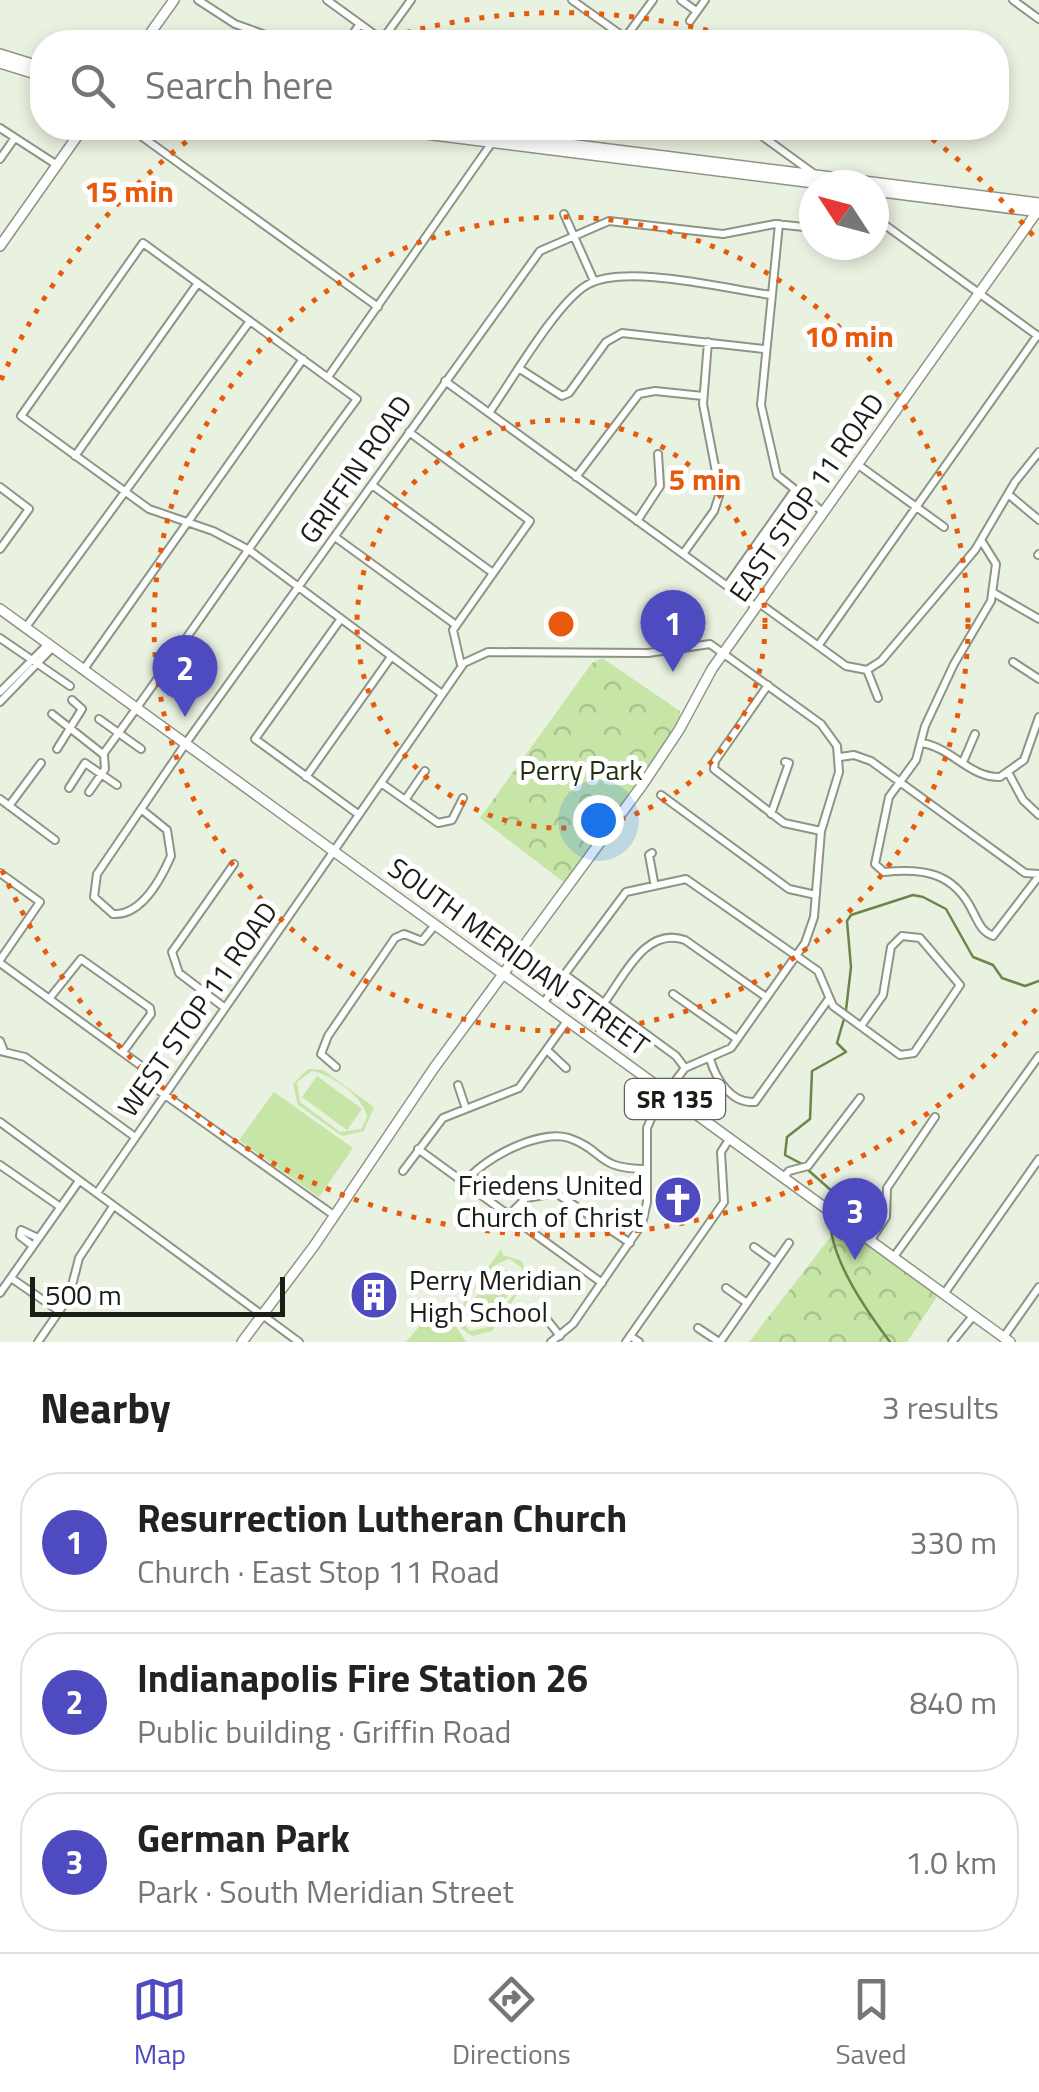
<!DOCTYPE html>
<meta charset="utf-8">
<style>
:root{--surface:#fff;--page:#f6f6f6;--text:#222;--muted:#767676;--line:#e0e0e0;--accent:#4e4bc1}
body{margin:0;font-family:"Titillium Web",sans-serif;background:var(--page);color:var(--text)}
.compass{position:absolute;left:799px;top:170px;width:90px;height:90px;border-radius:50%;background:var(--surface);box-shadow:0 5px 15px #0003;rotate:306deg}
.scale{position:absolute;left:30px;bottom:25px;width:255px;box-sizing:border-box;padding-left:10px;border:5px solid #1b1d17;border-top:0;font-size:28px;line-height:35px;white-space:nowrap;color:#1b1d17;-webkit-text-stroke:8px #fff;paint-order:stroke}
.you{position:absolute;left:598px;top:820px;width:35px;height:35px;margin:-25px;border:8px solid #fff;border-radius:50%;background:#1a73e8;box-shadow:0 0 0 15px #1a73e833}
.badge{display:grid;place-items:center;width:65px;height:65px;border-radius:50%;background:var(--accent);color:#fff;font-size:32px;font-weight:700}
.pin{position:absolute;translate:-50% -82px;filter:drop-shadow(0 2px 5px #0008)}
.pin::after{content:'';position:absolute;top:52px;width:35px;height:30px;background:inherit;clip-path:polygon(0 0,100% 0,50% 100%)}
.list{margin:0;padding:0;list-style:none}
h2{display:flex;justify-content:space-between;align-items:center;height:130px;margin:0;padding:0 40px;font-size:42px}
h2 small{font-size:32px;font-weight:400;color:var(--muted)}
.list li{display:grid;grid-template-columns:65px 1fr auto;gap:30px;align-items:center;box-sizing:border-box;height:140px;margin:0 20px 20px;padding:0 20px;border:2px solid var(--line);border-radius:40px}
.list b{display:block;font-size:38px;white-space:nowrap}
.list p{margin:0;font-size:32px;white-space:nowrap;color:var(--muted)}
.list em{font-size:32px;font-style:normal;color:var(--muted)}
.icon{flex:none;width:55px;height:55px;fill:none;stroke:currentColor;stroke-width:2;stroke-linecap:round;stroke-linejoin:round}
.map{position:relative;flex:none;width:1039px;height:1342px;overflow:hidden}
.search{position:absolute;background:var(--surface);box-shadow:0 5px 15px #0003;left:30px;right:30px;top:30px;height:110px;display:flex;align-items:center;gap:25px;box-sizing:border-box;padding:0 35px;border-radius:40px;color:var(--muted);font-size:38px}
.sheet{height:610px;background:var(--surface)}
nav{display:flex;justify-content:space-around;align-items:center;box-sizing:border-box;height:140px;border-top:2px solid var(--line);background:var(--surface);font-size:28px;color:var(--muted)}
nav a{display:grid;justify-items:center;gap:5px}
nav .on{color:var(--accent)}
.map>svg:first-child{display:block}
.grass{fill:#c7e5a6;fill-rule:evenodd}
.park{fill:url(#park-crowns)}
.lines{fill:none;stroke-linecap:round;stroke-linejoin:round}
.stream{stroke:#6c854a;stroke-width:2.5}
.minor-casing{stroke:#8d9585;stroke-width:10}
.major-casing{stroke:#8d9585;stroke-width:12}
.minor{stroke:#fff;stroke-width:6}
.major{stroke:#fff;stroke-width:9}
.ring{fill:none;stroke:#e8590c;stroke-width:5;stroke-dasharray:5 10}
.labels{text-anchor:middle;dominant-baseline:central;stroke-width:10;stroke-linejoin:round;paint-order:stroke}
.shield{fill:#fff;stroke:#5f615d;stroke-width:2.5}
.shield-label{font-size:25px;font-weight:bold;fill:#1b1d17}
.street-label{font-size:28px;fill:#1b1d17;stroke:#fff}
.park-label{font-size:28px;fill:#22300e;stroke:#fff}
.poi-label{font-size:28px;fill:#1b1d17;stroke:#fff;text-anchor:end}
.centre{fill:#e8590c;stroke:#fff;stroke-width:5}
.ring-label{font-size:30px;text-anchor:middle;font-weight:bold;fill:#e8590c;stroke:#fff;stroke-width:10;stroke-linejoin:round;paint-order:stroke}
</style>
<div class="map">
<svg width="1039" height="1342" viewBox="0 0 1039 1342">
<defs>
<pattern id="park-crowns" width="20" height="18" patternUnits="userSpaceOnUse" patternTransform="scale(2.5)"><rect width="20" height="18" fill="#c7e5a6"/><path d="M2 6a3 3 0 1 1 6 0M12 15a3 3 0 1 1 6 0" fill="none" stroke="#aac48e"/></pattern>
</defs>
<rect width="100%" height="100%" fill="#e9f1e0"/>
<!-- grass -->
<path class="grass" d="M308,1069L323,1070L374,1107L364,1131L342,1136L298,1105L293,1084ZM312,1071C331,1074 365,1098 367,1117L361,1129L340,1132L300,1102L297,1082Z
M317,1076L362,1109L347,1130L302,1097Z
M274,1092L353,1148L319,1197L239,1140Z
M501,1249L503,1255L522,1261L527,1280L492,1331L472,1336L461,1328L458,1311ZM510,1259L522,1268V1283L489,1327L470,1331L463,1323C460,1303 490,1261 510,1259Z
M499,1265L519,1280L486,1325L466,1311Z
M437,1306C448,1314 461,1333 466,1342H406Z"/>
<!-- park -->
<path class="park" d="M602,658L680,711V723L566,884L480,818L592,663Z
M843,1221L940,1292L907,1342H749Z"/>
<g class="lines">
<!-- stream -->
<path class="stream" d="M846,1010L851,967L847,921L851,915L913,895L923,897L946,909L973,957L993,965L1002,978L1025,986L1039,981
M802,1164L785,1155L787,1137L810,1119L812,1071L846,1052L837,1043L844,1019
M808,1170L833,1192L832,1210
M830,1218C830,1259 866,1310 890,1342"/>
<!-- minor casing -->
<g class="minor-casing">
<path id="minor" d="M198,0L235,24L285,42
M327,0L382,40L411,0
M572,0L631,42
M681,0L696,11
M1013,0L1039,19
M690,21L705,0
M625,38L653,0
M347,42L360,24
M0,128L57,165
M130,128L378,307
M751,128L813,173
M0,159L14,139
M564,214L594,281
M874,217L1038,336
M779,224L761,405L777,475L823,512
M520,369L562,396L569,393L606,342L622,333L764,349
M328,377L493,141
M445,381L756,607
M489,413C511,382 557,302 587,285C624,263 727,289 771,295
M409,432L530,521L453,630L461,665
M75,456L198,283
M857,464L944,527
M576,477L639,394L655,391L703,396
M372,485L493,573
M0,487L29,509L0,549
M1008,494L1039,520
M637,521L660,486L658,454
M335,537L456,625
M981,540L996,564L991,601L954,664L925,726L916,760L889,797L875,864L884,872C923,868 954,872 973,912C979,923 981,931 993,936L1039,876
M683,554L714,511L720,493L703,404L708,342
M1038,555L1039,554
M727,586L794,491
M994,593L1039,619
M759,603L846,666L867,670
M340,620L255,739L358,814
M26,627L250,321
M0,638L70,686
M818,646L1037,336
M1013,662L1039,679
M84,669L303,359
M867,670L881,661L975,550L1015,482L1039,452
M867,670L878,698
M768,685L715,761L714,769L784,823L821,831
M0,692L48,644
M0,702L53,647
M52,714L104,755L105,769L89,792
M99,719L141,749
M922,743C952,748 970,778 1000,777L1024,760L1039,717
M57,749L82,709L72,700
M104,753C190,636 270,515 357,399L143,243L21,416L149,509L213,531L249,550L442,694
M840,757L854,755L871,761L1025,873L1039,874
M963,762L975,734
M1009,774L1023,800L1039,815
M306,777L391,657
M381,783L438,823L452,820L463,798
M69,788L85,763L117,785
M661,795L789,889L816,895
M0,799L55,840
M405,800L425,771
M9,806L41,763
M141,809L167,830L171,856C161,879 141,916 113,914L94,897L97,874L186,743L540,251L609,221L723,234L775,224L814,228
M771,814L789,763L785,762
M652,853L649,855L654,882
M0,873L40,902L0,960
M0,963L140,1065L158,1090L335,1216
M564,974L676,1056L685,1068
M673,994L737,1039
M49,999L81,959L150,1008L151,1014L123,1052
M544,1002L626,892L686,879L818,971L833,1006L900,1055L914,1053L960,985L920,938L902,936L891,947L883,995L861,1026
M604,1003C624,977 645,926 685,940L766,997
M225,1008L179,973L172,952L234,864
M0,1041L4,1051
M547,1050L566,1068
M0,1051L25,1057L135,1137
M710,1059C716,1079 731,1104 755,1102L828,1000
M336,1067L321,1054L328,1036L395,938L404,934L422,941L435,925
M458,1085L466,1109
M0,1122L299,1342
M418,1149L602,1283
M0,1165L59,1206
M403,1171L443,1118L519,1088L567,1021
M783,1178L789,1171L808,1166L860,1098
M465,1183C481,1159 539,1129 569,1138C606,1151 595,1169 646,1169
M97,1193L464,663L488,652L648,653L710,644L821,724L837,746L839,772L821,831L814,917L805,943L731,1048L685,1068L657,1105L647,1128V1202L642,1224L573,1324L551,1342
M509,1215L526,1198L556,1193L630,1243
M870,1241L886,1217L887,1188L935,1117
M33,1246L20,1236L21,1230L38,1238
M754,1247L775,1262
M893,1258L1039,1056
M11,1278L59,1311
M726,1288L747,1303
M0,1293L79,1181
M944,1294L1039,1159
M545,1317L560,1336
M698,1328L719,1342
M630,1336L639,1342
M1003,1338L1039,1287
M38,1342L69,1297L79,1258L112,1208
M626,1342L724,1202L721,1152L730,1138
M720,1342L789,1243
M952,1342L973,1316"/>
</g>
<!-- major casing -->
<g class="major-casing">
<path id="major" d="M144,42L174,0
M0,54L42,67
M0,63L42,76
M378,128L830,185
M441,128L1039,203
M874,191L1039,212
M0,246L83,128
M0,609L1010,1342
M242,1342L314,1246L434,1068L643,784L679,730L712,669L1039,209"/>
</g>
<!-- minor -->
<use href="#minor" class="minor"/>
<!-- major -->
<use href="#major" class="major"/>
</g>
<!-- distance rings -->
<g class="ring">
<circle cx="561" cy="624" r="204"/>
<circle cx="561" cy="624" r="407"/>
<path d="M1036 1009A611 611 0 0 1 1 868M1 380A611 611 0 0 1 202 130M377 41A611 611 0 0 1 745 41M920 130A611 611 0 0 1 1036 239"/>
</g>
<!-- icons -->
<defs>
<g id="church-disc" transform="scale(2.5)"><circle r="9.5" fill="#4e4bc1" stroke="#fff"/><path d="M-1.2-6h2.4v3.5h3.3v2.4h-3.3V6h-2.4V-.1h-3.3v-2.4h3.3Z" fill="#fff"/></g>
<g id="building-disc" transform="scale(2.5)"><circle r="9.5" fill="#4e4bc1" stroke="#fff"/><path d="M-4-6H4V6H1V3H-1V6H-4ZM-2.5-4.3h1.7v1.8h-1.7ZM.8-4.3h1.7v1.8H.8ZM-2.5-1h1.7V.8h-1.7ZM.8-1h1.7V.8H.8Z" fill="#fff"/></g>
</defs>
<g fill-rule="evenodd">
<use href="#church-disc" x="678" y="1200"/>
<use href="#building-disc" x="374" y="1295"/>
</g>
<g class="labels">
<!-- shield labels -->
<rect class="shield" x="625" y="1079" width="100" height="40" rx="8"/>
<g class="shield-label">
<text x="675" y="1099">SR 135</text>
</g>
<!-- street labels -->
<g class="street-label">
<text transform="translate(355 469) rotate(-55)">GRIFFIN ROAD</text>
<text transform="translate(806 497) rotate(-55)">EAST STOP 11 ROAD</text>
<text transform="translate(519 956) rotate(36)">SOUTH MERIDIAN STREET</text>
<text transform="translate(197 1009) rotate(-55)">WEST STOP 11 ROAD</text>
</g>
<!-- park labels -->
<g class="park-label">
<text x="581" y="769">Perry Park</text>
</g>
<!-- poi labels -->
<g class="poi-label">
<text x="643" y="1184">Friedens United<tspan x="643" dy="32">Church of Christ</tspan></text>
<text x="409" y="1279" text-anchor="start">Perry Meridian<tspan x="409" dy="32">High School</tspan></text>
</g>
</g>
<circle cx="561" cy="624" r="15" class="centre"/>
<g class="ring-label">
<text x="129" y="202">15 min</text>
<text x="849" y="347">10 min</text>
<text x="705" y="490">5 min</text>
</g>
</svg>
<svg class="compass" viewBox="-18 -18 36 36"><path d="M0-13l5 13h-10z" fill="#e53935"/><path d="M0 13l5-13h-10z" fill="#767676"/></svg>
<div class="scale">500 m</div>
<div class="you"></div>
<div class="pin badge" style="left:673px;top:672px">1</div>
<div class="pin badge" style="left:185px;top:717px">2</div>
<div class="pin badge" style="left:855px;top:1260px">3</div>
<div class="search"><svg class="icon" aria-label="search" viewBox="0 0 24 24"><circle cx="10" cy="10" r="6"/><path d="M15 15l6 6"/></svg>Search here</div>
</div>
<section class="sheet">
<h2>Nearby<small>3 results</small></h2>
<ul class="list">
<li><span class="badge">1</span><div><b>Resurrection Lutheran Church</b><p>Church · East Stop 11 Road</p></div><em>330 m</em></li>
<li><span class="badge">2</span><div><b>Indianapolis Fire Station 26</b><p>Public building · Griffin Road</p></div><em>840 m</em></li>
<li><span class="badge">3</span><div><b>German Park</b><p>Park · South Meridian Street</p></div><em>1.0 km</em></li>
</ul>
</section>
<nav>
<a class="on"><svg class="icon" aria-label="map" viewBox="0 0 24 24"><path d="M3 6l6-2 6 2 6-2v14l-6 2-6-2-6 2zM9 4v14M15 6v14"/></svg>Map</a>
<a><svg class="icon" aria-label="directions" viewBox="0 0 24 24"><path d="M12 3l9 9-9 9-9-9zM9 14v-3h6M13 9l2 2-2 2"/></svg>Directions</a>
<a><svg class="icon" aria-label="saved" viewBox="0 0 24 24"><path d="M7 4h10v16l-5-4-5 4z"/></svg>Saved</a>
</nav>
